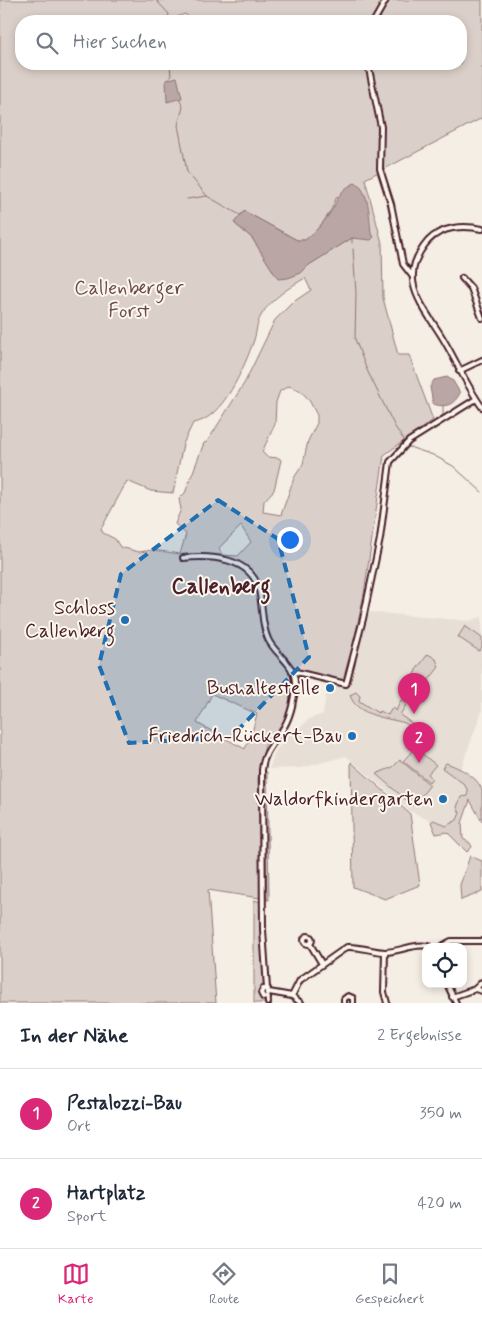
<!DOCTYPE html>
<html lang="de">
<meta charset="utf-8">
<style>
:root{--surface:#fff;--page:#f2f2f3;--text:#1f2937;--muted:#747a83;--line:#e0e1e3;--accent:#db2777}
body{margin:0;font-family:Mynerve,sans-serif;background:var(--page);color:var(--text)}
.controls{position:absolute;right:15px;bottom:15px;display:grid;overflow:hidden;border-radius:10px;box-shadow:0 2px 8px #0003}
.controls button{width:45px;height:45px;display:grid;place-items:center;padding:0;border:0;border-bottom:1px solid var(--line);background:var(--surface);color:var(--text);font:25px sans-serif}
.you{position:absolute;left:289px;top:539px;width:18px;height:18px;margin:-12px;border:4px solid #fff;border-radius:50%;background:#1a73e8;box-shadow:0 0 0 8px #1a73e833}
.badge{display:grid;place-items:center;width:32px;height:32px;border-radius:50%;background:var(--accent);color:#fff;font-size:16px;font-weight:700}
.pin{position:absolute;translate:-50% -41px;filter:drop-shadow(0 1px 2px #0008)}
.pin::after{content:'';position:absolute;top:26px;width:18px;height:15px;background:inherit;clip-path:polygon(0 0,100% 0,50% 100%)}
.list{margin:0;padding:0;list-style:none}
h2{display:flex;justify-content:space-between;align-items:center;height:65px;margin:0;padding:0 20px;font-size:21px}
h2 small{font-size:16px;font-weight:400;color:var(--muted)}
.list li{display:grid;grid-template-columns:32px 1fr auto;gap:15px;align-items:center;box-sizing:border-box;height:90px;padding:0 20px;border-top:1px solid var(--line)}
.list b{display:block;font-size:19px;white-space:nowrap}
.list p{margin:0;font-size:16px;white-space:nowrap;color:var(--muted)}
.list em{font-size:16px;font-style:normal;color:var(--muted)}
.icon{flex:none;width:28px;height:28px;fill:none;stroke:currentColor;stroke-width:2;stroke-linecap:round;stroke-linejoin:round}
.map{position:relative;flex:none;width:482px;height:1003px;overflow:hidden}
.search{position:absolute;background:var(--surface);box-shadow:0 2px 8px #0003;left:15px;right:15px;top:15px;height:55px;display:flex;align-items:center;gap:12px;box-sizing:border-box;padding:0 18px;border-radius:20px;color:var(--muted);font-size:19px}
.sheet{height:245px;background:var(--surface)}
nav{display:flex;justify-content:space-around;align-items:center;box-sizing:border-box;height:70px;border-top:1px solid var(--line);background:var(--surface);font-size:14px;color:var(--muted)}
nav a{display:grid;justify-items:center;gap:2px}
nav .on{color:var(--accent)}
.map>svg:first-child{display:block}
.built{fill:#e7dfd6}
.green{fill:#dbd0c9;stroke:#92787a;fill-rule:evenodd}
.water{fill:#baa7a5;stroke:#8d7174}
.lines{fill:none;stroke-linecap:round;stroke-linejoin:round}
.stream{stroke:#8d7174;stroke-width:1}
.minor-casing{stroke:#4a1f2b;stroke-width:8}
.minor{stroke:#fbf7ec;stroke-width:4}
.marked{fill:#1f6fb2;fill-opacity:0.2;stroke:#1f6fb2;stroke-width:4;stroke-dasharray:10 6;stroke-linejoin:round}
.poi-dot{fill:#1f6fb2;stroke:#fbf7ec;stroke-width:2}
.labels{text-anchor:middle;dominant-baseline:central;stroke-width:4;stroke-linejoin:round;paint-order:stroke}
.park-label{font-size:20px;fill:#6e4b52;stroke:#fbf7ec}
.poi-label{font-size:20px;fill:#4a1f2b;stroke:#fbf7ec;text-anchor:end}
.quarter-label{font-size:22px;font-weight:bold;fill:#4a1f2b;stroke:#fbf7ec}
</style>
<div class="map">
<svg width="482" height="1003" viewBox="0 0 482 1003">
<rect width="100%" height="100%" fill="#f4eee4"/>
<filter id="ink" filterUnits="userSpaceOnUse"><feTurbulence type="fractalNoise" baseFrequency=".02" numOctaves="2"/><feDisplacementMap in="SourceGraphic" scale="10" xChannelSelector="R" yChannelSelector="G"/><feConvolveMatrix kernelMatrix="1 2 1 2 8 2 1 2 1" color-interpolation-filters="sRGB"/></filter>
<g filter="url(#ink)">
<!-- built -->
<path class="built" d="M369,612L469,621L482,617V711L457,779L464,784L468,791L453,832L410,811L346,756L301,768L269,769L276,750L296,726H302L309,719L323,714L328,683L348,687L364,621Z"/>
<!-- green -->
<path class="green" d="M0,0H482V118L365,179L382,243L383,298L398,355H409L433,420L384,455L364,594L346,679L341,681L297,671L291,674L290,702L285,720L265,745L258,775L260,898L208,890L216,1003H0ZM185,14L194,21H461V64H21V21H176L177,17ZM337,196L374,237L352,238L309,265L301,273L278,278L252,238L234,223L244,211L297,240H305C321,227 330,215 337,196ZM305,278L311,290L292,303L275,320L245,382L207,442L204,443L185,493L179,499L181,509L175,524L186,534L180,554L153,550L139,552L120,547L115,539L103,533L101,529L127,481L151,491L173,493L183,444L193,423C223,420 245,365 254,340C257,331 256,323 262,314C271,299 290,287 305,278ZM289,386L301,391L309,400L317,415V423L308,441L303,464L294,478L281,515L263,512L264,501L274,490L281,460L279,458L267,457L262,452L275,424L276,402L280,391ZM241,526L251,542L238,556L222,555L219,548ZM212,694L257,714L251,736L245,749L197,723Z
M465,626L482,638V647L479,651L458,637Z
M428,654L436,659L439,667L425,685L413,687L411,683L416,670Z
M356,692L360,696L359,701L378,713L380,711L388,715L392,708L396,711L401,700H405L406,705L400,715L424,732L420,735C415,732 411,726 405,723C388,718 356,716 350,695Z
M415,748L436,765L428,774L432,778L429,782L403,761Z
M400,760L430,785L413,806L376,774L393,767Z
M351,762L410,814L420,885L385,899L353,887Z
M446,763C458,767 479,777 482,791C482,801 482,813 482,822L470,800L462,823L463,839L470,843L472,847L467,852L447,832L436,834L431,822L434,820L446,826L457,820L460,813L457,807L461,797L467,796L468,791L464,784L442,768Z
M264,772H267L269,900H267Z
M470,856L482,861V892L461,900L460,885Z
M254,900L261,902L262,946L266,985L259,989L260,997L265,1003H254Z"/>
<!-- water -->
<path class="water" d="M177,77L182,98L167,102L166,80Z
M355,183C370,190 369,218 371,233L374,237L371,240L352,238L309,265L301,273L288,278L278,279L252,238L234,223L244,211L297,240H305C315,232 323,224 330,213C340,199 336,192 355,183Z
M447,377L453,381L460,393C454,405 446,408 433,404L430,387L434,380Z"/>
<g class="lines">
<!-- stream -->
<path class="stream" d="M156,0L169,14L167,21
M170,64L171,77
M180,100L183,107L178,125L187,172L207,196L240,215
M187,199L207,196
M352,238V243
M353,249L356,293L355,339L366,368L395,427L409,447L433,455L453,466L482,492
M406,440L443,415V406"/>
<!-- minor casing -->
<g class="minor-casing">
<path id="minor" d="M374,21L386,0
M368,64L381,127L380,169L391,204L403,264L413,277
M482,229C464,225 442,226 428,241C396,278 421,303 442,337C456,360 466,385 482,407
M462,278L471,288L482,318
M459,371L482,360
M183,558C210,555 251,557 259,590C263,606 261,624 268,639C275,655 295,663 295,683C295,697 291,715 284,727C275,743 264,750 262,770L263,930L268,1003
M292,671L346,684L363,619L380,539L390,462L409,441L476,399
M304 940a4 4 0 1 1 8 0a4 4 0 1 1-8 0Z
M310,944L322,964
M440,947L451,941H482
M385,952L384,992L387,1003
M447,984L456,1003
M475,989L482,982
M269,992L292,996L301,1003
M292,996L300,980L347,947C360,946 373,952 386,952C401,951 418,942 431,947
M452,997L475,989L482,991
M268,998L263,997L261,993L263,989H268
M344,1003V999L348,996L353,998V1003"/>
</g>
<!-- minor -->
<use href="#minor" class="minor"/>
</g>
</g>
<!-- marked area -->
<path class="marked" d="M218,500L278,539L309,657L231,737L129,743L99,665L121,574Z"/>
<!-- markers -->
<g class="poi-dot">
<circle cx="125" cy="620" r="5"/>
<circle cx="330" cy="688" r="5"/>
<circle cx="352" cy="736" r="5"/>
<circle cx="443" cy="799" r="5"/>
</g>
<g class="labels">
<!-- park labels -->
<g class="park-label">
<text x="129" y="288">Callenberger<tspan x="129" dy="23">Forst</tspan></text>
</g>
<!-- poi labels -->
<g class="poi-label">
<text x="115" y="608">Schloss<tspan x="115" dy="23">Callenberg</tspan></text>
<text x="320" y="688">Bushaltestelle</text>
<text x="342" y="736">Friedrich-Rückert-Bau</text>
<text x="433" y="799">Waldorfkindergarten</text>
</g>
<!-- quarter labels -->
<g class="quarter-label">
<text x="221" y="587">Callenberg</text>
</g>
</g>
</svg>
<div class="controls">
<button><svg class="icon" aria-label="locate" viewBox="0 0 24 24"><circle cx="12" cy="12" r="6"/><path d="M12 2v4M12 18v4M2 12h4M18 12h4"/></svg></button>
</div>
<div class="you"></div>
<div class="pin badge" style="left:414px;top:714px">1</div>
<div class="pin badge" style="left:419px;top:763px">2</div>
<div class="search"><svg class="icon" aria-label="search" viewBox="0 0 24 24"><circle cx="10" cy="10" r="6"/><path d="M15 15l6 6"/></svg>Hier suchen</div>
</div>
<section class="sheet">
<h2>In der Nähe<small>2 Ergebnisse</small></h2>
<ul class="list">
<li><span class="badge">1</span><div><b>Pestalozzi-Bau</b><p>Ort</p></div><em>350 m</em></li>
<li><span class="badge">2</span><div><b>Hartplatz</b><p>Sport</p></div><em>420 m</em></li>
</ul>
</section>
<nav>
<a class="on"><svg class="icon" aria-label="map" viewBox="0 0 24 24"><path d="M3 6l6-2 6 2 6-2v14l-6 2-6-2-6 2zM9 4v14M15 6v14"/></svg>Karte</a>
<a><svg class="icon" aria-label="directions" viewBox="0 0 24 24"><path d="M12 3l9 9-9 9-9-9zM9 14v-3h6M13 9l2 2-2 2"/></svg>Route</a>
<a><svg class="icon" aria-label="saved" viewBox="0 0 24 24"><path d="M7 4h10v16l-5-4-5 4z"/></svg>Gespeichert</a>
</nav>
